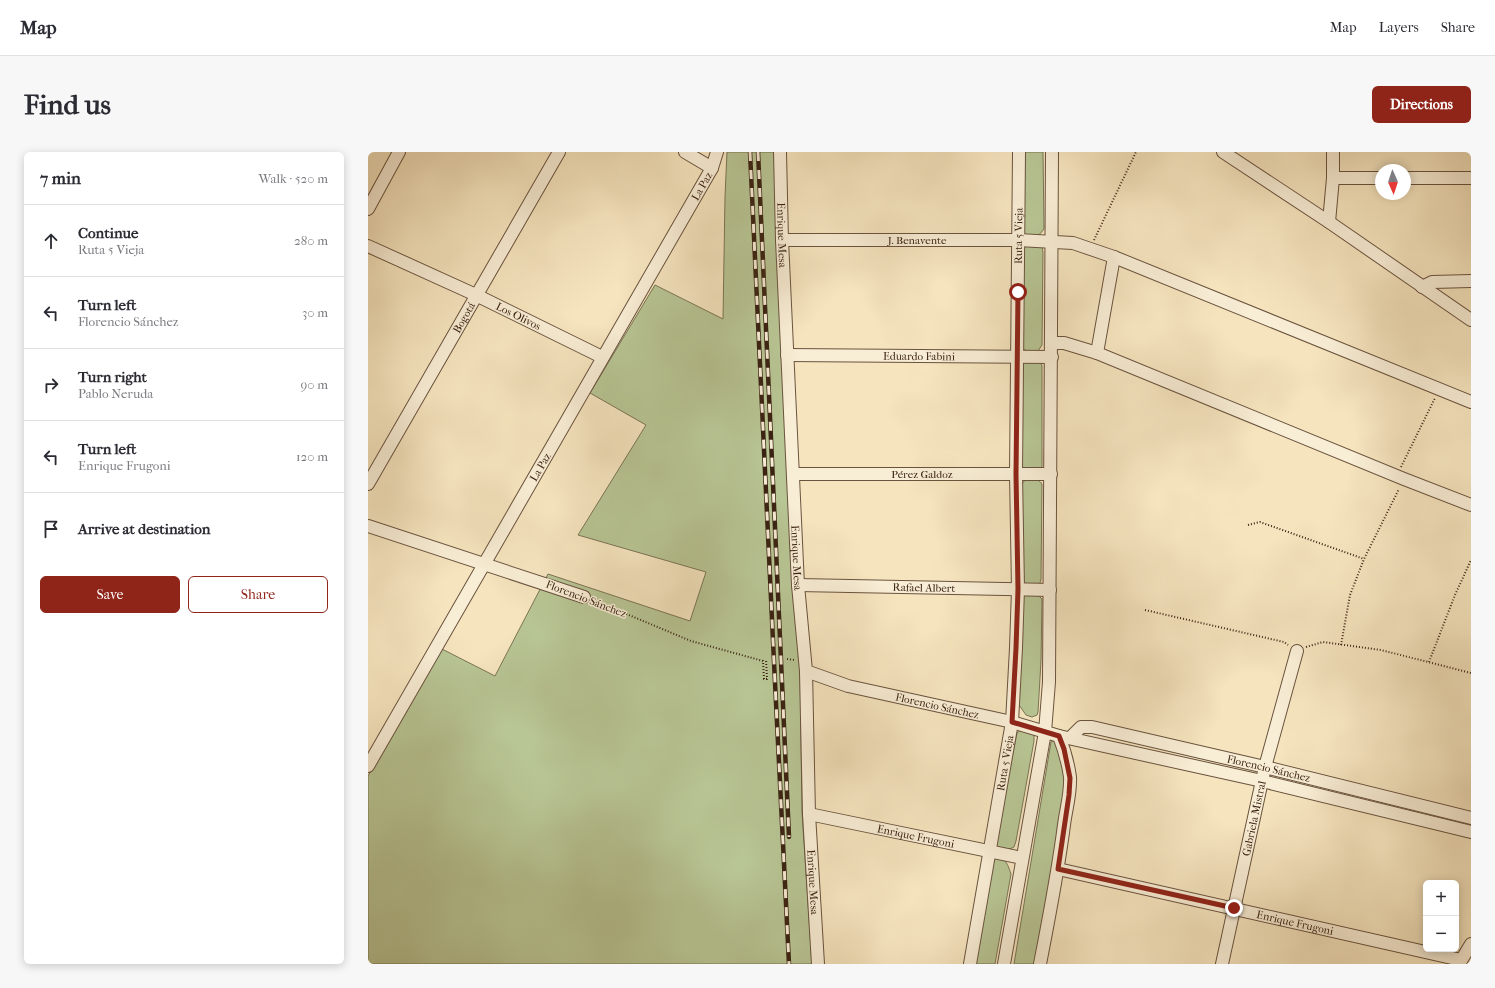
<!DOCTYPE html>
<meta charset="utf-8">
<style>
:root{--surface:#fff;--page:#f7f7f7;--text:#2b2b33;--muted:#7c7c81;--line:#e1e1e2;--accent:#8f2418}
body{margin:0;font-family:"IM FELL French Canon",serif;background:var(--page);color:var(--text)}
.controls{position:absolute;right:12px;bottom:12px;display:grid;overflow:hidden;border-radius:6px;box-shadow:0 2px 10px #0003}
.controls button{width:36px;height:36px;display:grid;place-items:center;padding:0;border:0;border-bottom:1px solid var(--line);background:var(--surface);color:var(--text);font:20px sans-serif}
.compass{position:absolute;left:1007px;top:12px;width:36px;height:36px;border-radius:50%;background:var(--surface);box-shadow:0 2px 10px #0003;rotate:177deg}
.stop{position:absolute;width:12px;height:12px;margin:-9px;border:3px solid #8f2418;border-radius:50%;background:#fff}
.stop.end{background:#8f2418;border-color:#fff;box-shadow:0 1px 4px #0008}
.list{margin:0;padding:0;list-style:none}
h2{display:flex;justify-content:space-between;align-items:center;height:52px;margin:0;padding:0 16px;font-size:17px}
h2 small{font-size:13px;font-weight:400;color:var(--muted)}
.list li{display:grid;grid-template-columns:26px 1fr auto;gap:12px;align-items:center;box-sizing:border-box;height:72px;padding:0 16px;border-top:1px solid var(--line)}
.list b{display:block;font-size:15px;white-space:nowrap}
.list p{margin:0;font-size:13px;white-space:nowrap;color:var(--muted)}
.list em{font-size:13px;font-style:normal;color:var(--muted)}
.actions{display:flex;gap:8px;padding:12px 16px}
.actions a{flex:1;padding:9px 0;border:1px solid var(--accent);border-radius:6px;text-align:center;font-size:14px;color:var(--accent)}
.actions .main{background:var(--accent);color:#fff}
.icon{flex:none;width:22px;height:22px;fill:none;stroke:currentColor;stroke-width:2;stroke-linecap:round;stroke-linejoin:round}
.map{position:relative;flex:none;width:1103px;height:812px;overflow:hidden;border-radius:6px}
header{display:flex;align-items:center;gap:24px;box-sizing:border-box;height:56px;padding:0 20px;background:var(--surface);border-bottom:1px solid var(--line)}
header strong{font-size:19px}
nav{display:flex;gap:22px;margin-inline-start:auto;font-size:14px}
.intro{display:flex;align-items:center;justify-content:space-between;box-sizing:border-box;height:96px;padding:0 24px}
h1{margin:0;font-size:28px}
.button{padding:10px 18px;border-radius:6px;background:var(--accent);color:#fff;font-size:14px;font-weight:700}
main{display:flex;gap:24px;padding:0 24px}
aside{flex:1;background:var(--surface);border-radius:6px;box-shadow:0 2px 10px #0003}
.map>svg:first-child{display:block}
.green{fill:#b8c594;stroke:#7a7454}
.lines{fill:none;stroke-linecap:round;stroke-linejoin:round}
.minor-casing{stroke:#6a533e;stroke-width:14}
.path{stroke:#3b2313;stroke-width:2;stroke-dasharray:1 2;stroke-linecap:butt}
.minor{stroke:#f8edd5;stroke-width:12}
.rail-casing{stroke:#3b2313;stroke-width:4.5}
.rail{stroke:#f8edd5;stroke-width:3;stroke-dasharray:9;stroke-linecap:butt}
.route{stroke:#8f2418;stroke-width:5}
.labels{text-anchor:middle;dominant-baseline:central;stroke-width:3;stroke-linejoin:round;paint-order:stroke}
.street-label{font-size:11px;fill:#3b2313;stroke:#f8edd5}
</style>
<header>
<strong>Map</strong>
<nav><a>Map</a><a>Layers</a><a>Share</a></nav>
</header>
<div class="intro"><h1>Find us</h1><a class="button">Directions</a></div>
<main>
<aside>
<h2>7 min<small>Walk · 520 m</small></h2>
<ul class="list">
<li><svg class="icon" aria-label="ahead" viewBox="0 0 24 24"><path d="M12 20V5M6 11l6-6 6 6"/></svg><div><b>Continue</b><p>Ruta 5 Vieja</p></div><em>280 m</em></li>
<li><svg class="icon" aria-label="left" viewBox="0 0 24 24"><path d="M17 20v-9H6M10 6l-5 5 5 5"/></svg><div><b>Turn left</b><p>Florencio Sánchez</p></div><em>30 m</em></li>
<li><svg class="icon" aria-label="right" viewBox="0 0 24 24"><path d="M7 20v-9h11M14 6l5 5-5 5"/></svg><div><b>Turn right</b><p>Pablo Neruda</p></div><em>90 m</em></li>
<li><svg class="icon" aria-label="left" viewBox="0 0 24 24"><path d="M17 20v-9H6M10 6l-5 5 5 5"/></svg><div><b>Turn left</b><p>Enrique Frugoni</p></div><em>120 m</em></li>
<li><svg class="icon" aria-label="arrive" viewBox="0 0 24 24"><path d="M6 21V4h12l-3 4 3 4H6"/></svg><div><b>Arrive at destination</b></div></li>
</ul>
<div class="actions"><a class="main">Save</a><a>Share</a></div>
</aside>
<div class="map">
<svg width="1103" height="812" viewBox="0 0 1103 812">
<rect width="100%" height="100%" fill="#f5e4be"/>
<filter id="stains"><feTurbulence type="fractalNoise" baseFrequency=".005" numOctaves="4"/><feColorMatrix values="0 0 0 0 .2 0 0 0 0 .09 0 0 0 0 .02 0 0 0 .5 -.17"/></filter>
<radialGradient id="worn" r=".72"><stop offset=".6" stop-color="#630" stop-opacity="0"/><stop offset="1" stop-color="#630" stop-opacity=".3"/></radialGradient>
<!-- green -->
<path class="green" d="M359,0H407L432,514L434,660L444,812H0V624L72,496L127,524L180,422L322,469L338,420L210,383L278,273L222,241L287,133L355,167L357,45Z
M654,0H675L676,77C671,85 663,87 656,82Z
M659,92L674,95L675,100L674,193L670,199C662,200 658,200 653,194L655,95Z
M655,209H672L674,214V314L673,317L656,319L653,315Z
M658,327C665,327 669,325 674,332L673,427L672,431C665,434 661,434 655,430L654,332Z
M657,441L670,443L674,447L673,509L670,560L669,563L664,565L658,563L649,550L655,444Z
M654,577L666,582V589L648,689L646,695L642,697L629,695L627,690L649,581Z
M686,588L689,590L692,594L697,630L685,717L668,812H646L683,590Z
M627,706C639,707 639,711 643,722L627,812H606L624,708Z"/>
<g class="lines">
<!-- minor casing -->
<g class="minor-casing">
<g id="minor">
<path d="M317,0L344,16"/>
<path id="s1" d="M412,0L414,88L430,433L438,519L441,662L450,812"/>
<path d="M855,0L961,70L1103,168"/>
<path d="M965,26H1013"/>
<path d="M1037,26H1103"/>
<path d="M0,57L31,0"/>
<path d="M961,70L965,26V0"/>
<path id="s2" d="M414,88H650L705,91L746,105L1103,250"/>
<path id="s3" d="M0,94L108,143L234,205"/>
<path d="M1054,135L1064,130L1103,129"/>
<path d="M684,191H696L729,201L1036,327L1103,353"/>
<path d="M729,201L746,105"/>
<path id="s4" d="M419,203L684,205"/>
<path id="s5" d="M425,322H683"/>
<path id="s6" d="M0,332L191,0"/>
<path d="M0,374L216,445"/>
<path id="s7" d="M430,433L682,438"/>
<path id="s8" d="M438,519L480,534L644,570L691,584L894,629L1103,680"/>
<path id="s9" d="M702,586L713,575H724L897,615L1103,666"/>
<path id="s10" d="M0,614L344,16L349,0"/>
<path id="s11" d="M441,662L654,706"/>
<path id="s12" d="M690,717L1093,808"/>
<path id="s13" d="M602,812L644,570L648,496L650,437L648,322L651,0"/>
<path d="M636,812L677,580L681,530L684,0"/>
<path d="M672,812C681,766 690,720 696,673C698,657 703,641 702,625C700,610 696,597 691,584"/>
<path id="s14" d="M854,812L897,615L929,499"/>
<path d="M1091,812L1103,792"/>
</g>
</g>
<!-- path -->
<path class="path" d="M726,88L768,0
M1033,315L1067,246
M880,373L892,370L996,407
M225,448L323,489L395,509L396,527H399L398,507
M777,458L916,490L920,493
M973,493L982,443L996,407L1031,337
M938,495L955,490L1013,498L1103,521
M419,507L427,508
M1061,510L1087,443L1103,408"/>
<!-- minor -->
<use href="#minor" class="minor"/>
<!-- rail casing -->
<g class="rail-casing">
<path id="rail" d="M382,0L406,510L421,812
M390,0L421,685"/>
</g>
<!-- rail -->
<use href="#rail" class="rail"/>
</g>
<g class="lines">
<!-- route -->
<path class="route" d="M650,140L648,322L650,437L648,496L644,570L691,584L696,597L702,626L701,643L690,717L866,756"/>
</g>
<g class="labels">
<!-- street labels -->
<g class="street-label">
<text stroke="none"><textPath href="#s10" startOffset="669">La Paz</textPath></text>
<text stroke="none"><textPath href="#s1" startOffset="83">Enrique Mesa</textPath></text>
<text stroke="none"><textPath href="#s13" startOffset="732">Ruta 5 Vieja</textPath></text>
<text stroke="none"><textPath href="#s2" startOffset="135">J. Benavente</textPath></text>
<text stroke="none"><textPath href="#s3" startOffset="166">Los Olivos</textPath></text>
<text stroke="none"><textPath href="#s6" startOffset="192">Bogotá</textPath></text>
<text stroke="none"><textPath href="#s4" startOffset="132">Eduardo Fabini</textPath></text>
<text stroke="none"><textPath href="#s10" startOffset="345">La Paz</textPath></text>
<text stroke="none"><textPath href="#s5" startOffset="129">Pérez Galdoz</textPath></text>
<text stroke="none"><textPath href="#s1" startOffset="406">Enrique Mesa</textPath></text>
<text stroke="none"><textPath href="#s7" startOffset="126">Rafael Albert</textPath></text>
<text transform="translate(218 447) rotate(21)">Florencio Sánchez</text>
<text stroke="none"><textPath href="#s8" startOffset="136">Florencio Sánchez</textPath></text>
<text stroke="none"><textPath href="#s13" startOffset="204">Ruta 5 Vieja</textPath></text>
<text stroke="none"><textPath href="#s9" startOffset="208">Florencio Sánchez</textPath></text>
<text stroke="none"><textPath href="#s14" startOffset="149">Gabriela Mistral</textPath></text>
<text stroke="none"><textPath href="#s11" startOffset="109">Enrique Frugoni</textPath></text>
<text stroke="none"><textPath href="#s1" startOffset="731">Enrique Mesa</textPath></text>
<text stroke="none"><textPath href="#s12" startOffset="243">Enrique Frugoni</textPath></text>
</g>
</g>
<rect width="100%" height="100%" filter="url(#stains)"/>
<rect width="100%" height="100%" fill="url(#worn)"/>
</svg>
<div class="controls">
<button>+</button>
<button>−</button>
</div>
<svg class="compass" viewBox="-18 -18 36 36"><path d="M0-13l5 13h-10z" fill="#e53935"/><path d="M0 13l5-13h-10z" fill="#7c7c81"/></svg>
<div class="stop" style="left:650px;top:140px"></div>
<div class="stop end" style="left:866px;top:756px"></div>
</div>
</main>
